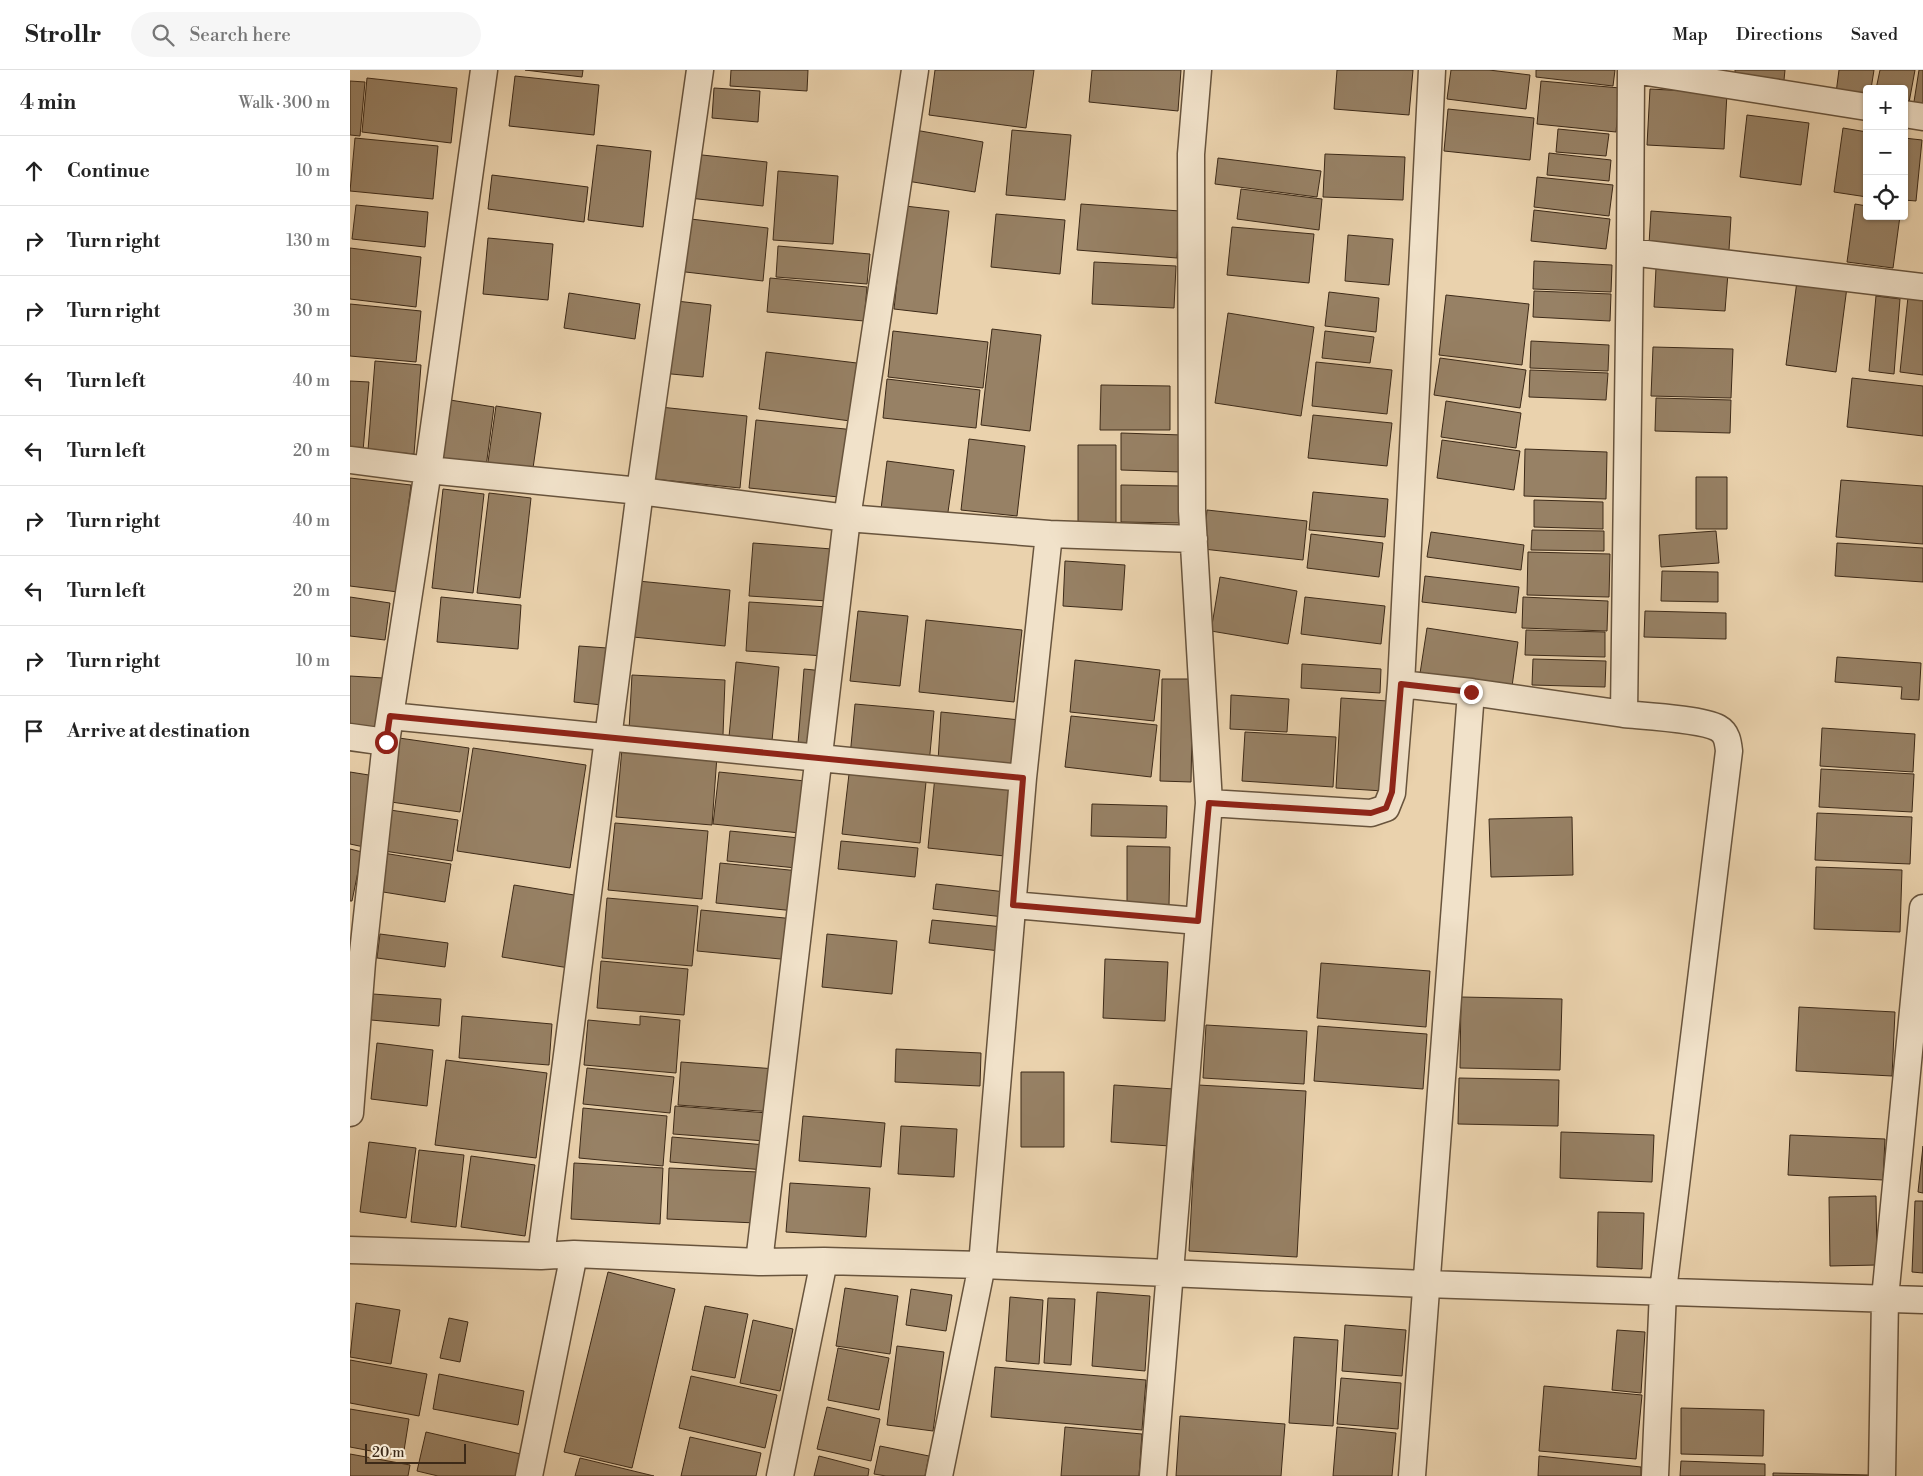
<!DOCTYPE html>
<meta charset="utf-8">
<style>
:root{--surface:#fff;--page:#f6f6f6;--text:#222;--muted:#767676;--line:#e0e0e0}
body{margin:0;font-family:"Libre Bodoni",serif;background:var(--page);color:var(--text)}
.controls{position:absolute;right:15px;top:15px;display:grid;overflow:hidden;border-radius:5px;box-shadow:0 1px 4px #0004}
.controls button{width:45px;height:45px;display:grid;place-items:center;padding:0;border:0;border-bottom:1px solid var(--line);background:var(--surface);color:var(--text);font:25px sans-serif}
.scale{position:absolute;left:15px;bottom:12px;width:101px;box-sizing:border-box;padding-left:5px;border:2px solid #3d2a18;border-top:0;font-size:14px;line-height:18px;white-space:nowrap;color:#3d2a18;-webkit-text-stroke:4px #f1e2ca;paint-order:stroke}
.stop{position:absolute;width:15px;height:15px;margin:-11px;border:4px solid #8f2418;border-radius:50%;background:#fff}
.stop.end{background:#8f2418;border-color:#fff;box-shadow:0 1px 5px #0008}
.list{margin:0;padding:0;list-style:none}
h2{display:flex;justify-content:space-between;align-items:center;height:65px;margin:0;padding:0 20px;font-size:21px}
h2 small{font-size:16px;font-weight:400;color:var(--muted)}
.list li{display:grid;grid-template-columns:32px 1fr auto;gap:15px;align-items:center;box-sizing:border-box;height:70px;padding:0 20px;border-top:1px solid var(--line)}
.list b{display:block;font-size:19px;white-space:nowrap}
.list em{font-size:16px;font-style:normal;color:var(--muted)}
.icon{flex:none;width:28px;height:28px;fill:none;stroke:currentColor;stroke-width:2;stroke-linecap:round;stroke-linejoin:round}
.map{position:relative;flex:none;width:1573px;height:1406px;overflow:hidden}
header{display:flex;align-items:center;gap:30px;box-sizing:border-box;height:70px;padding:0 25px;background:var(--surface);border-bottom:1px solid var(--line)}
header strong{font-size:24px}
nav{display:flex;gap:28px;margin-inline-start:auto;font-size:18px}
.search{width:350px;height:45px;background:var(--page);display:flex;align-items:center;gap:12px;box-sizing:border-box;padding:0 18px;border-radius:28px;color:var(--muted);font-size:19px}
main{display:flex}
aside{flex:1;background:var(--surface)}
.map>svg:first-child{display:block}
.building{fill:#978165;stroke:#3d2a18}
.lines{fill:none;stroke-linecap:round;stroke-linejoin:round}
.minor-casing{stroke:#68543d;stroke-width:29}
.minor{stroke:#f1e2ca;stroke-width:26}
.route{stroke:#8f2418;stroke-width:6}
</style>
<header>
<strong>Strollr</strong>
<div class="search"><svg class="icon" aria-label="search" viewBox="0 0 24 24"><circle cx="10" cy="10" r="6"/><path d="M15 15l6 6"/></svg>Search here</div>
<nav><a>Map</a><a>Directions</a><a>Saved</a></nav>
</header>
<main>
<aside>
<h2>4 min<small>Walk · 300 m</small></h2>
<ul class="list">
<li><svg class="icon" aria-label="ahead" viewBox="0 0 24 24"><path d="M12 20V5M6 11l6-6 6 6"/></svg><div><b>Continue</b></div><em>10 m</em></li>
<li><svg class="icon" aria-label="right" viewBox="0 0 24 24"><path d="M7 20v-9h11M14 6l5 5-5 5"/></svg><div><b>Turn right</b></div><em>130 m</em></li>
<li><svg class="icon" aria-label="right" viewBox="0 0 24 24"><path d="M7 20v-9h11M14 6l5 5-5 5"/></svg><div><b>Turn right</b></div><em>30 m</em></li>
<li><svg class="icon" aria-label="left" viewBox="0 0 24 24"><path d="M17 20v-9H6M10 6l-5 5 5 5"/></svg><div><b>Turn left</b></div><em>40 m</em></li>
<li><svg class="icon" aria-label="left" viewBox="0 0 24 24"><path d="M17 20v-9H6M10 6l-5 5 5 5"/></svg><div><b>Turn left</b></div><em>20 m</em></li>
<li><svg class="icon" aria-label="right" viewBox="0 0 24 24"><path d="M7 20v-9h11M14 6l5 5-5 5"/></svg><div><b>Turn right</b></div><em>40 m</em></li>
<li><svg class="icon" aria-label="left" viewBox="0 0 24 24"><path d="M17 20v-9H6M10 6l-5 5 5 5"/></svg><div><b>Turn left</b></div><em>20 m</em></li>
<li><svg class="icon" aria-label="right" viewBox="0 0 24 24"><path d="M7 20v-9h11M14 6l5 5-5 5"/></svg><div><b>Turn right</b></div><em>10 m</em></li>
<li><svg class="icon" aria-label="arrive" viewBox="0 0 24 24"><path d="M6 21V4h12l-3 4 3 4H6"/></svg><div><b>Arrive at destination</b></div></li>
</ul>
</aside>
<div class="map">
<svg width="1573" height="1406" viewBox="0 0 1573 1406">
<rect width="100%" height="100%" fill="#ead2ad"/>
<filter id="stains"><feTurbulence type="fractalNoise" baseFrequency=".004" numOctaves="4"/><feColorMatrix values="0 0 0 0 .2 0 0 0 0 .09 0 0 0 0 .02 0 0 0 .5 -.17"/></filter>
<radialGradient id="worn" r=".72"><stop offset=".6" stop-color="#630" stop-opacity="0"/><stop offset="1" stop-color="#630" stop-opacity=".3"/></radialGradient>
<!-- building -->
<path class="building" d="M175,0H233L232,7Z
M381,0H458L457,21L380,16Z
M585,0H684L676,58L579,45Z
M742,0H831L828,41L739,32Z
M987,0H1063L1059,45L984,39Z
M1101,0H1139L1180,5L1176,39L1097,29Z
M1186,0H1265L1263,16L1186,7Z
M1385,0H1435L1434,10L1385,3Z
M1489,0H1524L1521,19H1517V28L1486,23Z
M1530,0H1565L1558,38L1554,37V19H1526Z
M1569,0H1573V39L1563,38Z
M165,6L249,15L244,65L159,56Z
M17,8L107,18L101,73L12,62Z
M0,11L15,12L10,66L0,65Z
M1191,11L1270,18L1266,62L1187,54Z
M364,18L410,21L408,52L362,48Z
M1300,19L1377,23L1374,79L1297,75Z
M1098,39L1184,48L1180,90L1094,81Z
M1397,45L1459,53L1451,115L1390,107Z
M1493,58L1517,62V127L1484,122Z
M1208,59L1259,64L1256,86L1206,82Z
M565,60L633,72L625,122L557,111Z
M662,60L721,65L715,130L656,125Z
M5,68L88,76L83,129L0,121Z
M1554,68L1572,70L1566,131L1554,130Z
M247,75L301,81L293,157L238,150Z
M1199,83L1261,90L1259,111L1197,105Z
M343,84L417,92L413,136L339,128Z
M975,84L1055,87L1053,130L973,127Z
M868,88L971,101L967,127L865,114Z
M428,101L488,106L483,174L423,170Z
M142,105L238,117L234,152L138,139Z
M1187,107L1263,115L1259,146L1184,137Z
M891,119L972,129L969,160L887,149Z
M731,134L830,141L827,188L727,180Z
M1505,134L1517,136V146H1550L1543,198L1497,192Z
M6,135L78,142L75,177L2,169Z
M555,136L599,141L587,244L544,239Z
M1184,140L1260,149L1256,179L1181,171Z
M1301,141L1381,147L1379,180L1299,174Z
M646,144L715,150L710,204L641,197Z
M332,148L418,158L413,211L327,201Z
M882,157L964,164L959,213L877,205Z
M998,165L1043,169L1039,215L995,211Z
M138,168L203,174L198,230L133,224Z
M428,176L520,184L517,214L426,207Z
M0,178L71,187L66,237L0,229Z
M1184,191L1262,195L1261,222L1183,219Z
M744,192L826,196L824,238L742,234Z
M1306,198L1378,203L1375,241L1304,237Z
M420,208L517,217L514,251L417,242Z
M1447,211L1497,217L1486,302L1436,295Z
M1184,221L1261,224L1260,251L1183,247Z
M979,222L1029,228L1026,262L975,256Z
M219,223L290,234L285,269L214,258Z
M1096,225L1179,234L1172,295L1089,285Z
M1526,226L1550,229L1544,304L1519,301Z
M1558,227L1573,228V305L1550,302Z
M318,230L361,235L353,307L311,303Z
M0,234L71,241L66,292L0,286Z
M878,243L964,257L951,346L865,333Z
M642,259L691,265L680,361L631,355Z
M543,261L638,272L633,318L538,307Z
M975,261L1024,267L1020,293L972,288Z
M1181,271L1259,275L1258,301L1180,298Z
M1303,277L1383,279L1381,328L1301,326Z
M416,282L515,294L508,352L409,339Z
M1090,288L1176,300L1170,338L1084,325Z
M25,291L71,295L64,384L18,380Z
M966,292L1042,300L1037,344L962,336Z
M1180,300L1258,303L1256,330L1179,327Z
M1502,308L1573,316V366L1497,357Z
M537,309L630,320L626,358L533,348Z
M0,311L19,312L13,381L0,380Z
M751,315L820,316V360H750Z
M1306,328L1381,330L1380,363L1305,361Z
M100,330L144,337L136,397L91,390Z
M1096,331L1171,343L1166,378L1091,367Z
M146,336L191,343L182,405L137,399Z
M310,337L397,346L390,418L303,409Z
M963,345L1042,353L1037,396L958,388Z
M406,350L505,360L499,428L399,418Z
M771,363L832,365L831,402L771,400Z
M619,369L675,376L667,446L611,440Z
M1092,370L1170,381L1164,420L1087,408Z
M728,375H766V459H728Z
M1175,379L1257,382L1256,429L1174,426Z
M537,391L604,400L597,449L531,439Z
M1346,407H1377V459H1346Z
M0,408L61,415L48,522L0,516Z
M1491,410L1573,416V474L1486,467Z
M771,415L832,416L831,453L771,452Z
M93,419L134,424L123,523L82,518Z
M963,422L1038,429L1035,467L959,460Z
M139,423L181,428L170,528L127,523Z
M1184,430L1253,432V459L1184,457Z
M857,440L957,451L953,490L853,479Z
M1182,460L1254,461V481L1181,480Z
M1366,461L1369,493L1311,497L1309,465Z
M1081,462L1174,475L1171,500L1077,487Z
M961,464L1033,473L1029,507L957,498Z
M403,473L482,479L477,531L399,526Z
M1487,473L1573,478V512L1485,506Z
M1178,482L1260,484L1259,527L1177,525Z
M715,491L775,495L772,540L713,536Z
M1312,501L1368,502V532L1311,531Z
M1075,506L1169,517L1166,543L1072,532Z
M870,507L947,521L938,574L861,561Z
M288,511L380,520L375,576L283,567Z
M0,527L40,533L35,570L0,566Z
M91,527L171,535L168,579L87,572Z
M955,527L1035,536L1031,574L951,564Z
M1173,527L1258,531L1257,561L1172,558Z
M399,532L478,537L475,586L396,581Z
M508,541L558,546L550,616L500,611Z
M1295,541L1376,543V569L1294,567Z
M576,550L672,560L664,632L569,622Z
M1077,558L1168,572L1161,624L1069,610Z
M1176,560L1255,562V587L1175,585Z
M229,576L257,578L252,635L224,632Z
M1487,587L1571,593L1569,630L1551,629L1552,617L1485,612Z
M1183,589L1256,591L1255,617L1182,615Z
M725,590L810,600L804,651L720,642Z
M386,592L429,597L422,671L379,667Z
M952,594L1031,599L1030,623L951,618Z
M454,599L474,601L468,688L447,686Z
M282,605L375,610L373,665L279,660Z
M0,606L33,608L30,659L0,657Z
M812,609H843L841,712L810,711Z
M881,625L939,629L937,662L880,659Z
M991,628L1038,631L1033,721L986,718Z
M505,634L584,641L579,694L500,686Z
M591,642L670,650L665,698L588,691Z
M721,646L807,655L801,707L715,697Z
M1472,658L1565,664L1563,702L1470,696Z
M895,662L986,667L983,717L892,711Z
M49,668L119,678L110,742L41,732Z
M123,678L236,695L220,798L107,781Z
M272,678L367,686L362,755L266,747Z
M1471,699L1564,704L1562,742L1469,737Z
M0,702L25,706L14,777L0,774Z
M369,702L455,711L450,763L363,754Z
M499,704L576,712L570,773L492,764Z
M585,706L670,714L664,787L578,778Z
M742,734L817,736L816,768L741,766Z
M40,740L108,750L102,791L34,781Z
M1467,743L1562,747L1560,794L1465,790Z
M1222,747L1223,805L1141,807L1139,749Z
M265,753L358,761L352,829L258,820Z
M380,761L449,768L446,798L377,791Z
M491,771L568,778L565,807L488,799Z
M777,776L820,777L819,836L777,835Z
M0,779L12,782L2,831H0Z
M33,783L101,794L95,832L27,821Z
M370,793L449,801L445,841L366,833Z
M1466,797L1552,800L1550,862L1464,859Z
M586,814L656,822L654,847L583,839Z
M164,815L230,826L219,898L152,887Z
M257,828L348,836L342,896L252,888Z
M351,840L445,849L441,890L347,881Z
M582,850L653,857L650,881L579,873Z
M30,864L98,873L95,897L27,888Z
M477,864L547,871L542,924L472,917Z
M755,889L818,892L815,951L753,948Z
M251,891L338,899L334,945L247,938Z
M971,893L1080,901L1076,957L967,948Z
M23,924L91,929L89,956L21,950Z
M1111,927L1212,929L1210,1000L1110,998Z
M1449,937L1545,942L1542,1006L1446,1001Z
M112,946L202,954L199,995L109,988Z
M290,946L330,950L326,1003L234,995L238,950L290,955Z
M856,955L957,961L954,1014L853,1008Z
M968,956L1077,964L1073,1019L964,1011Z
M27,973L83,980L77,1036L21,1029Z
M546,979L631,983L630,1016L545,1012Z
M96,990L197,1003L186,1088L85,1075Z
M331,992L426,999L423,1042L328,1035Z
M237,998L324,1007L320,1043L233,1034Z
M671,1002H714V1077H671Z
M1109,1008L1209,1010L1208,1056L1108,1054Z
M764,1015L824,1019L820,1076L761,1072Z
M848,1015L956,1021L947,1187L839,1181Z
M325,1036L418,1043L415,1071L323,1064Z
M233,1038L317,1046L313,1096L229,1088Z
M453,1046L535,1053L531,1097L449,1091Z
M551,1056L607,1059L604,1107L548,1104Z
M1211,1062L1304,1065L1302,1112L1210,1108Z
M1440,1065L1535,1069L1533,1110L1438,1105Z
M322,1067L416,1075L414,1100L320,1092Z
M19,1072L66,1078L56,1148L10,1142Z
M1573,1076V1123L1568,1122Z
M69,1080L114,1085L106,1157L61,1152Z
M121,1086L185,1095L175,1166L111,1157Z
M224,1093L313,1098L310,1154L221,1149Z
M319,1098L408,1102L406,1153L317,1149Z
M440,1113L520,1118L516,1167L436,1162Z
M1526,1126L1527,1195L1480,1196L1479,1127Z
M1565,1131H1573V1203L1562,1202Z
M1248,1142L1294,1143L1292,1199L1247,1197Z
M258,1202L325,1219L282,1398L214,1382Z
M495,1218L548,1226L540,1284L486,1276Z
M561,1219L602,1225L596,1261L556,1255Z
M747,1222L800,1226L795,1301L742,1296Z
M660,1227L693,1230L689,1294L656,1291Z
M698,1228L725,1229L721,1295L694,1293Z
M6,1233L50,1240L41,1294L0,1287Z
M355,1236L398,1244L385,1308L342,1300Z
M99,1248L118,1252L110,1292L90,1288Z
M403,1250L443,1259L430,1321L390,1313Z
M995,1255L1056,1260L1052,1306L992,1301Z
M1267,1260L1295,1262L1291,1323L1262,1320Z
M944,1267L988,1270L983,1356L939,1353Z
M547,1276L594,1282L583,1361L537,1355Z
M488,1278L539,1288L529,1340L478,1330Z
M0,1290L77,1304L69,1346L0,1333Z
M645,1297L796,1310L792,1360L641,1347Z
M89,1304L174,1321L168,1355L83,1339Z
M341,1306L427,1325L415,1378L329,1358Z
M991,1308L1051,1313L1048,1359L987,1354Z
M1194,1316L1292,1325L1286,1389L1189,1381Z
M477,1337L530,1349L521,1391L467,1379Z
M1331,1338L1414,1340L1413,1386L1331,1384Z
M0,1339L59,1349L53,1387L0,1377Z
M830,1346L935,1354L931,1406H826Z
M715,1357L792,1364L789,1406H711Z
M987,1357L1046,1363L1042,1406H983Z
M76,1362L175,1385L170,1406H88L67,1401Z
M340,1367L411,1383L406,1406H331Z
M530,1376L579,1386L575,1406H536L524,1404Z
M0,1384L60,1395L58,1406H0Z
M469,1386L519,1399L518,1406H464Z
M1189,1386L1291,1397V1406H1188Z
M230,1388L304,1406H225Z
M1331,1391L1415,1394V1406H1330Z
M1423,1403L1519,1405V1406H1423Z"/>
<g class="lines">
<!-- minor casing -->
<g class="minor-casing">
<path id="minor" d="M1284,0L1517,37
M1554,44L1573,47
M1280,182L1573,217
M0,390L78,400L290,421L497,448L699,464L673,708L632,1195L589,1406
M699,464L844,469
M1051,614L1121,622
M1274,644C1294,646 1352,649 1368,658C1377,663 1378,672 1379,681L1313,1221L1305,1406
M40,646L673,708
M0,667L36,672
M859,733L1021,743L1036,738L1042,723L1051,614L1082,0
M663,835L848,851
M0,1043L12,892L36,672L78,400L134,0
M0,1180L191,1186L224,1184L409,1192L474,1191L632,1195L1075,1214L1573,1230
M191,1186L290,421L350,0
M409,1192L497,448L565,0
M179,1406L224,1184
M430,1406L474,1191
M803,1406L859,733L842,441L841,84L848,0
M1062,1406L1121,622L1274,644L1280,182L1281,0
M1532,1406L1535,1228L1573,838"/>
</g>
<!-- minor -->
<use href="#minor" class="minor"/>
</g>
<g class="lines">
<!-- route -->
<path class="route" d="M36,672L40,646L673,708L663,835L848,851L859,733L1021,743L1036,738L1042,722L1051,614L1121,622"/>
</g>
<rect width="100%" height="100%" filter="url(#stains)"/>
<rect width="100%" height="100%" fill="url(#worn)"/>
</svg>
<div class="controls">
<button>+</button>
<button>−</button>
<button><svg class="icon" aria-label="locate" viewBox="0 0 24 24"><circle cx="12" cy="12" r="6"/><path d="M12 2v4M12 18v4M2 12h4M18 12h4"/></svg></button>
</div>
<div class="scale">20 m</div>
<div class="stop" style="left:36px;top:672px"></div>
<div class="stop end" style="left:1121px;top:622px"></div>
</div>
</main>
